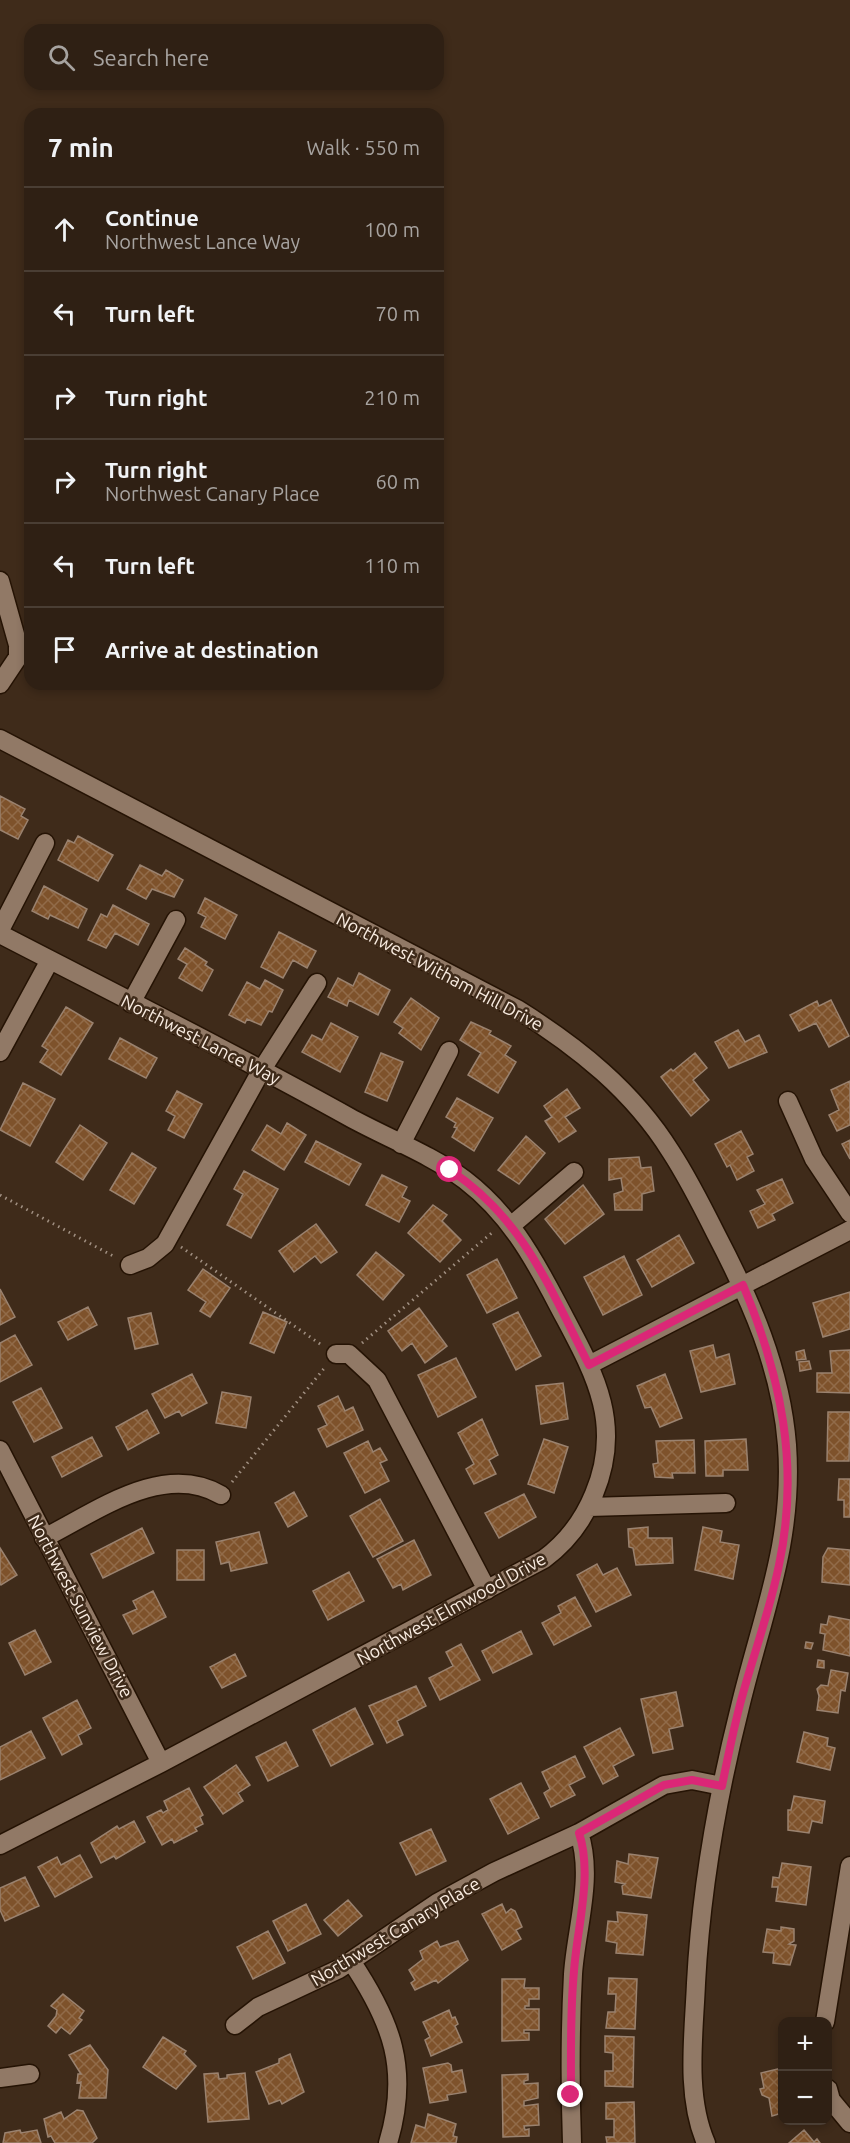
<!DOCTYPE html>
<meta charset="utf-8">
<style>
:root{--surface:#2f2014;--page:#37281d;--text:#f1f3f6;--muted:#a7a3a0;--line:#4a3e34}
body{margin:0;font-family:Ubuntu,sans-serif;background:var(--page);color:var(--text)}
.controls{position:absolute;right:18px;bottom:18px;display:grid;overflow:hidden;border-radius:12px;box-shadow:0 3px 9px #0003}
.controls button{width:54px;height:54px;display:grid;place-items:center;padding:0;border:0;border-bottom:2px solid var(--line);background:var(--surface);color:var(--text);font:30px sans-serif}
.stop{position:absolute;width:18px;height:18px;margin:-14px;border:4px solid #db2777;border-radius:50%;background:#fff}
.stop.end{background:#db2777;border-color:#fff;box-shadow:0 2px 6px #0008}
.list{margin:0;padding:0;list-style:none}
h2{display:flex;justify-content:space-between;align-items:center;height:78px;margin:0;padding:0 24px;font-size:26px}
h2 small{font-size:20px;font-weight:400;color:var(--muted)}
.list li{display:grid;grid-template-columns:39px 1fr auto;gap:18px;align-items:center;box-sizing:border-box;height:84px;padding:0 24px;border-top:2px solid var(--line)}
.list b{display:block;font-size:22px;white-space:nowrap}
.list p{margin:0;font-size:20px;white-space:nowrap;color:var(--muted)}
.list em{font-size:20px;font-style:normal;color:var(--muted)}
.icon{flex:none;width:33px;height:33px;fill:none;stroke:currentColor;stroke-width:2;stroke-linecap:round;stroke-linejoin:round}
.map{position:relative;flex:none;width:850px;height:2143px;overflow:hidden}
.search{position:absolute;background:var(--surface);box-shadow:0 3px 9px #0003;left:24px;top:24px;width:420px;height:66px;display:flex;align-items:center;gap:15px;box-sizing:border-box;padding:0 21px;border-radius:18px;color:var(--muted);font-size:22px}
.panel{position:absolute;background:var(--surface);box-shadow:0 3px 9px #0003;left:24px;top:108px;width:420px;height:582px;border-radius:18px}
.map>svg:first-child{display:block}
.building{fill:url(#building-cross-hatch);stroke:#9a826f;stroke-width:1.5}
.lines{fill:none;stroke-linecap:round;stroke-linejoin:round}
.minor-casing{stroke:#251304;stroke-width:21}
.path{stroke:#a19082;stroke-width:3;stroke-dasharray:1.5 4.5;stroke-linecap:butt}
.minor{stroke:#917966;stroke-width:18}
.route{stroke:#db2777;stroke-width:8}
.labels{text-anchor:middle;dominant-baseline:central;stroke-width:5;stroke-linejoin:round;paint-order:stroke}
.street-label{font-size:18px;fill:#f9ece1;stroke:#3f2b1a}
</style>
<div class="map">
<svg width="850" height="2143" viewBox="0 0 850 2143">
<defs>
<pattern id="building-cross-hatch" width="8" height="8" patternUnits="userSpaceOnUse" patternTransform="scale(1.5)"><rect width="8" height="8" fill="#7e522b"/><path d="M0 0l8 8M0 8l8-8" fill="none" stroke="#916b49"/></pattern>
</defs>
<rect width="100%" height="100%" fill="#3f2b1a"/>
<!-- building -->
<path class="building" d="M0,796L25,809L21,816L28,820L18,839L0,830Z
M78,836L113,855L98,881L58,860L68,840L74,843Z
M140,865L162,876L166,870L183,880L174,897L152,889L146,899L127,889Z
M44,886L87,909L78,928L50,915L48,919L32,911Z
M205,898L237,915L225,939L201,927L206,917L198,913Z
M113,905L149,924L138,945L115,933L106,948L88,940L101,914L107,917Z
M279,932L316,951L307,968L293,960L283,978L261,967Z
M185,948L207,962L205,965L213,970L202,991L179,978L187,964L178,959Z
M359,973L390,990L378,1015L349,1000L347,1006L328,997L338,978L353,986Z
M265,980L283,990L272,1012L269,1011L261,1025L247,1019L245,1023L229,1015L247,982L260,989Z
M411,998L439,1018L421,1050L399,1033L403,1028L394,1022Z
M831,1000L849,1036L829,1047L816,1023L799,1031L790,1015L817,1001L819,1006Z
M66,1007L93,1023L61,1075L40,1062L48,1050L42,1046Z
M471,1022L491,1031L489,1034L511,1046L505,1055L516,1062L498,1093L468,1075L481,1053L460,1040Z
M331,1023L358,1037L340,1072L302,1052L312,1035L322,1040Z
M738,1030L745,1042L759,1035L767,1052L729,1068L715,1042Z
M120,1038L157,1058L146,1078L109,1059Z
M381,1053L403,1062L387,1101L365,1092Z
M695,1053L707,1068L693,1080L709,1100L691,1116L661,1077L671,1069L673,1071Z
M850,1081V1125L837,1131L829,1115L839,1110L831,1090Z
M23,1083L55,1099L30,1146L0,1130Z
M567,1089L580,1108L565,1117L576,1131L559,1142L545,1121L552,1117L544,1106Z
M177,1091L202,1104L184,1138L168,1130L175,1116L166,1111Z
M457,1098L493,1118L474,1151L452,1137L457,1128L454,1127L456,1123L446,1117Z
M287,1123L306,1135L284,1170L252,1150L267,1125L281,1134Z
M80,1125L107,1143L83,1180L56,1162Z
M741,1131L753,1154L747,1157L754,1171L737,1180L730,1165L727,1167L715,1144Z
M526,1136L545,1153L519,1184L498,1170Z
M850,1140V1159L842,1144Z
M316,1141L361,1164L349,1185L305,1162Z
M132,1153L156,1168L134,1204L110,1190Z
M639,1157L641,1168L651,1167L654,1191L642,1194V1210H615L614,1194L623,1191L621,1178L609,1180V1159Z
M244,1171L278,1189L251,1238L227,1225L243,1194L234,1189Z
M382,1175L407,1187L402,1197L410,1201L399,1222L366,1205Z
M782,1179L793,1203L772,1214L775,1220L758,1228L750,1211L765,1204L757,1190Z
M583,1185L604,1214L565,1244L545,1219Z
M433,1205L447,1215L442,1221L461,1240L440,1262L408,1233Z
M316,1224L337,1252L321,1263L315,1256L294,1272L279,1251Z
M679,1235L694,1263L652,1287L637,1260Z
M376,1252L404,1275L383,1300L357,1275Z
M624,1256L642,1295L603,1315L584,1277Z
M497,1259L517,1298L487,1313L467,1275Z
M203,1269L230,1288L210,1317L200,1311L206,1302L188,1290Z
M0,1289L15,1317L0,1325Z
M850,1292V1329L823,1337L813,1303Z
M88,1307L97,1325L68,1340L58,1322Z
M419,1308L447,1346L425,1363L412,1343L402,1351L388,1331Z
M263,1312L287,1322L274,1353L250,1343Z
M518,1312L541,1356L516,1370L493,1324Z
M151,1313L158,1344L135,1349L128,1318Z
M15,1335L32,1365L0,1382V1343Z
M713,1345L716,1358L729,1354L735,1384L701,1392L690,1351Z
M804,1350L806,1359L797,1360L796,1352Z
M850,1350V1393L817,1392V1373H832L830,1351Z
M456,1358L476,1397L438,1417L418,1375Z
M809,1361L811,1369L800,1371L799,1362Z
M192,1374L207,1403L182,1416L179,1411L165,1418L152,1394Z
M665,1374L682,1418L660,1427L651,1407L645,1408L637,1386Z
M563,1383L568,1419L541,1424L536,1386Z
M41,1388L62,1428L34,1442L13,1402Z
M222,1392L251,1397L246,1428L216,1423Z
M338,1396L345,1411L353,1407L363,1430L327,1447L318,1429L327,1425L318,1406Z
M147,1410L159,1433L128,1450L116,1427Z
M828,1412H850L849,1461H827Z
M482,1419L498,1455L489,1460L496,1474L474,1484L466,1469L474,1464L458,1433Z
M92,1437L102,1456L62,1477L52,1457Z
M544,1439L568,1447L554,1493L528,1484Z
M746,1439L748,1470H723V1476H706L705,1441Z
M694,1440L695,1473H672L673,1478L655,1477L653,1464L658,1463L656,1441Z
M368,1441L373,1452L380,1448L387,1460L380,1463L389,1481L365,1493L344,1453Z
M839,1479H850V1517H844V1500H838Z
M294,1492L307,1516L288,1527L275,1503Z
M524,1494L536,1517L499,1538L485,1513Z
M380,1499L403,1541L373,1557L350,1516Z
M648,1527V1538H672L673,1563L636,1565L633,1548L629,1547L628,1529Z
M703,1527L722,1531L720,1542L739,1545L733,1579L695,1570Z
M142,1528L154,1553L103,1578L91,1554Z
M259,1532L267,1563L231,1571L229,1562L221,1564L216,1542Z
M414,1540L431,1575L403,1590L401,1584L393,1588L377,1559Z
M0,1548L17,1575L1,1585L0,1583Z
M828,1548L850,1550V1585L822,1582L823,1557Z
M177,1550H204V1580H177Z
M597,1564L603,1575L617,1568L631,1595L596,1612L577,1575Z
M349,1572L364,1601L328,1620L313,1591Z
M153,1591L166,1617L133,1634L123,1615L137,1609L133,1601Z
M575,1597L591,1626L554,1645L542,1623L561,1613L558,1606Z
M829,1616L850,1620V1656L823,1650L825,1634L820,1633L821,1624L827,1625Z
M35,1630L51,1662L25,1675L9,1643Z
M521,1631L532,1654L493,1673L482,1651Z
M806,1642L813,1643L811,1649L805,1648Z
M461,1644L480,1680L440,1700L429,1678L453,1666L446,1652Z
M235,1654L246,1676L222,1688L210,1667Z
M818,1660L824,1661V1668L817,1667Z
M831,1670L848,1673L845,1691L841,1690L838,1713L817,1710L819,1696L817,1689L821,1685L828,1686Z
M416,1686L426,1706L397,1721L403,1735L387,1743L369,1706Z
M676,1692L683,1726L669,1729L673,1749L653,1753L641,1699Z
M77,1700L91,1728L78,1735L82,1744L62,1755L43,1718Z
M355,1708L373,1744L331,1766L313,1730Z
M620,1728L634,1755L613,1766L618,1776L603,1784L584,1747Z
M31,1731L45,1758L0,1780V1747Z
M804,1732L828,1738L827,1746L835,1748L830,1770L797,1762Z
M286,1742L298,1766L268,1781L256,1757Z
M575,1756L585,1777L569,1785L575,1795L551,1807L544,1793L550,1789L542,1772Z
M236,1765L250,1785L238,1793L243,1801L223,1814L204,1787Z
M521,1783L539,1818L508,1834L490,1799Z
M189,1788L203,1815L200,1817L203,1824L195,1828L197,1831L174,1843L172,1839L162,1845L147,1817L161,1810L163,1813L168,1810L164,1801Z
M794,1796L825,1801L822,1823L812,1821L809,1833L788,1830V1810H791Z
M134,1821L145,1842L116,1859L114,1856L101,1863L91,1843L117,1826L119,1829Z
M431,1829L446,1861L416,1875L400,1843Z
M629,1854L658,1858L651,1898L623,1894L622,1886L625,1884L615,1882L617,1861L628,1864Z
M80,1855L92,1877L55,1897L38,1867L57,1857L61,1865Z
M782,1863L811,1867L806,1905L776,1901L778,1887H772L773,1877L779,1878Z
M25,1877L39,1906L5,1921L0,1910V1888Z
M348,1900L362,1916L338,1936L324,1920Z
M306,1904L321,1934L288,1951L273,1921Z
M502,1904L506,1913L511,1909L515,1911L522,1927L516,1930L521,1939L502,1950L482,1914Z
M617,1912L647,1915L643,1955L616,1953L617,1943L606,1941L608,1921L618,1922Z
M781,1927L794,1929V1941L789,1944L796,1945L790,1965L773,1963L774,1953L763,1952L767,1929L781,1931Z
M268,1931L285,1963L253,1979L237,1947Z
M437,1941L440,1947L458,1941L468,1960L438,1983L436,1980L415,1990L411,1983L415,1980L409,1970L423,1959L420,1951Z
M609,1978L637,1979L635,2029L606,2028L608,2012H615L616,1994H608Z
M502,1979H525L524,1988H539V1999H529V2006H525V2009H539V2030H524V2033H529V2040L502,2041Z
M63,1994L84,2011L79,2018L82,2020L70,2034L61,2027L56,2033L48,2026L56,2016L57,2010L51,2006Z
M449,2010L452,2018L455,2017L458,2024L455,2026L462,2042L431,2056L425,2040L430,2037L423,2022Z
M605,2036L634,2037L633,2087L605,2086V2071H613V2053L605,2052Z
M163,2037L186,2051L184,2054L196,2066L176,2089L143,2067Z
M90,2045L108,2070L106,2098H79L81,2082L77,2083L78,2074H81L69,2055Z
M290,2054L304,2092L282,2104L280,2100L269,2104L256,2072L279,2063V2059Z
M448,2063L451,2065L452,2072L462,2070L466,2092L447,2095L448,2100L430,2103L423,2068Z
M782,2068V2113L772,2116L769,2098L762,2095L760,2089L764,2088L761,2073Z
M218,2073L219,2079L227,2078V2075L245,2073L249,2119L208,2122L204,2074Z
M528,2074V2080L524,2081V2084L538,2083V2098L524,2101V2106L538,2104L539,2125L524,2126L525,2130L529,2129V2136L503,2137L502,2075Z
M634,2102L635,2143H607L606,2137H614V2119H606V2103Z
M77,2110L83,2111L97,2138L92,2143H55L51,2136L48,2137L44,2119L61,2112L64,2119Z
M428,2114L456,2124L453,2136L457,2137L456,2143H411L416,2125L425,2128Z
M20,2130L21,2133L37,2130L41,2143H3L5,2133Z
M804,2130L814,2142L817,2139L820,2143H789Z"/>
<g class="lines">
<!-- minor casing -->
<g class="minor-casing">
<path id="minor" d="M0,581L18,645V657L0,684
M0,739L517,1009C578,1047 633,1091 671,1152C688,1178 702,1206 716,1234C751,1301 781,1368 787,1445C794,1542 762,1615 740,1707C717,1798 701,1889 696,1983C694,2034 685,2095 706,2143
M0,930L45,843
M0,934C116,994 234,1053 349,1117C387,1138 430,1154 465,1180C508,1213 532,1255 557,1303C591,1368 625,1420 594,1494C583,1521 567,1542 544,1559L161,1763L0,1845
M131,1003L176,920
M0,1052L50,960
M788,1101L814,1159L850,1213
M401,1144L449,1051
M512,1225L574,1172
M130,1265L148,1258L165,1244L261,1071L317,983
M336,1354H349L377,1380L487,1590
M589,1365L850,1230
M0,1450L161,1763
M589,1507L726,1503
M44,1538C96,1512 163,1461 221,1495
M351,1961C392,2022 410,2070 388,2143
M825,2022L850,1866
M235,2025L258,2007L339,1969L437,1903L494,1872L579,1833L664,1785L692,1780L722,1786
M0,2078L30,2074
M828,2089L831,2100L850,2123
M572,2143C570,2087 570,2030 573,1974C576,1929 594,1877 579,1833"/>
</g>
<!-- path -->
<path class="path" d="M0,1195L115,1257
M181,1247L323,1346
M362,1343L494,1231
M232,1482L326,1366"/>
<!-- minor -->
<use href="#minor" class="minor"/>
</g>
<g class="lines">
<!-- route -->
<path class="route" d="M450,1170C524,1219 550,1289 589,1365L743,1285C781,1376 800,1466 779,1565C770,1610 754,1653 742,1697C734,1726 728,1756 722,1786L692,1780L664,1785L579,1833C593,1875 577,1927 574,1971C570,2012 571,2054 571,2095"/>
</g>
<g class="labels">
<!-- street labels -->
<g class="street-label">
<text transform="translate(440 971) rotate(28)">Northwest Witham Hill Drive</text>
<text transform="translate(201 1039) rotate(27)">Northwest Lance Way</text>
<text transform="translate(81 1606) rotate(62)">Northwest Sunview Drive</text>
<text transform="translate(451 1608) rotate(-29)">Northwest Elmwood Drive</text>
<text transform="translate(395 1931) rotate(-31)">Northwest Canary Place</text>
</g>
</g>
</svg>
<div class="controls">
<button>+</button>
<button>−</button>
</div>
<div class="stop" style="left:450px;top:1170px"></div>
<div class="stop end" style="left:571px;top:2095px"></div>
<div class="search"><svg class="icon" aria-label="search" viewBox="0 0 24 24"><circle cx="10" cy="10" r="6"/><path d="M15 15l6 6"/></svg>Search here</div>
<section class="panel">
<h2>7 min<small>Walk · 550 m</small></h2>
<ul class="list">
<li><svg class="icon" aria-label="ahead" viewBox="0 0 24 24"><path d="M12 20V5M6 11l6-6 6 6"/></svg><div><b>Continue</b><p>Northwest Lance Way</p></div><em>100 m</em></li>
<li><svg class="icon" aria-label="left" viewBox="0 0 24 24"><path d="M17 20v-9H6M10 6l-5 5 5 5"/></svg><div><b>Turn left</b></div><em>70 m</em></li>
<li><svg class="icon" aria-label="right" viewBox="0 0 24 24"><path d="M7 20v-9h11M14 6l5 5-5 5"/></svg><div><b>Turn right</b></div><em>210 m</em></li>
<li><svg class="icon" aria-label="right" viewBox="0 0 24 24"><path d="M7 20v-9h11M14 6l5 5-5 5"/></svg><div><b>Turn right</b><p>Northwest Canary Place</p></div><em>60 m</em></li>
<li><svg class="icon" aria-label="left" viewBox="0 0 24 24"><path d="M17 20v-9H6M10 6l-5 5 5 5"/></svg><div><b>Turn left</b></div><em>110 m</em></li>
<li><svg class="icon" aria-label="arrive" viewBox="0 0 24 24"><path d="M6 21V4h12l-3 4 3 4H6"/></svg><div><b>Arrive at destination</b></div></li>
</ul>
</section>
</div>
